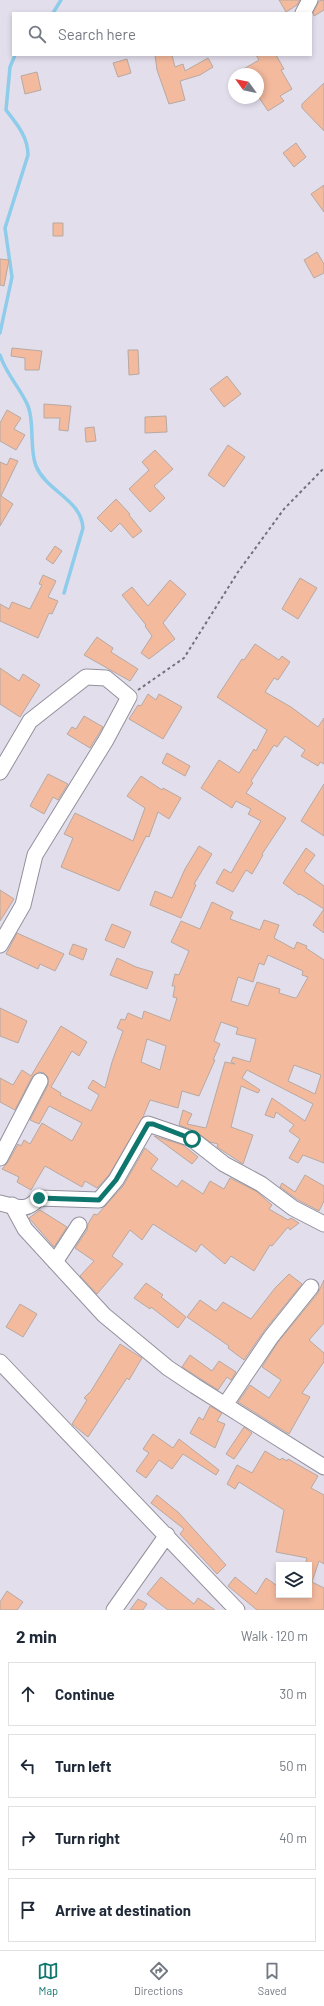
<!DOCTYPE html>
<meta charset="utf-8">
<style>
:root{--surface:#fff;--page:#f2f2f3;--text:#1f2937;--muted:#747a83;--line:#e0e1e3;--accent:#0f766e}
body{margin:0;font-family:Barlow,sans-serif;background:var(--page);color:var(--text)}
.controls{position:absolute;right:12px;bottom:12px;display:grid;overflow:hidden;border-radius:0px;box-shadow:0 2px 6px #0003}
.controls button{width:36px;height:36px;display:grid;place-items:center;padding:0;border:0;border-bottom:1px solid var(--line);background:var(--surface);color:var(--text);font:20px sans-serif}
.compass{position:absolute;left:228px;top:68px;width:36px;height:36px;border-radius:50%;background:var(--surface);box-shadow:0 2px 6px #0003;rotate:303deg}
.stop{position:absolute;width:12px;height:12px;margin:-9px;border:3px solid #0f766e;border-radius:50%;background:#fff}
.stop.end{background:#0f766e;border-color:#fff;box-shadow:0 1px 4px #0008}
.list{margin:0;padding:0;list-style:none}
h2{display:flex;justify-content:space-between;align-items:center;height:52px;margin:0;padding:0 16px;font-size:17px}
h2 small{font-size:13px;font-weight:400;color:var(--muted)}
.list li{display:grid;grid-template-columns:26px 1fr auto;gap:12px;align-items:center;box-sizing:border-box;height:64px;margin:0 8px 8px;padding:0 8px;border:1px solid var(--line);border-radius:0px}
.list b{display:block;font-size:15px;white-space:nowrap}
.list em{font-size:13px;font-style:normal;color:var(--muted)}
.icon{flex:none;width:22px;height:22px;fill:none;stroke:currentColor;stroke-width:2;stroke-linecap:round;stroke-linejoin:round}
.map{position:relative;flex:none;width:324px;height:1610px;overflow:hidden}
.search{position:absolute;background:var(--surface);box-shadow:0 2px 6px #0003;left:12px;right:12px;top:12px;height:44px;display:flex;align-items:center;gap:10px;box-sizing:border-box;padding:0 14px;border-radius:0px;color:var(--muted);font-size:15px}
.sheet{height:340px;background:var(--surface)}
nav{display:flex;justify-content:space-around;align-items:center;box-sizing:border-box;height:56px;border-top:1px solid var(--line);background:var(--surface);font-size:11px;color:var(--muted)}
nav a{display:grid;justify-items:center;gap:2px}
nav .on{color:var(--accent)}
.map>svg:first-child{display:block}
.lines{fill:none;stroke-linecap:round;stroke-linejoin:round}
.stream{stroke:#8dccea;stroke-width:3.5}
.building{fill:#f3ba9e;stroke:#b7a9a2;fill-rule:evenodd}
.minor-casing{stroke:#95909d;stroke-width:17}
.path{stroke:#747079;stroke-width:2;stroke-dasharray:3 3;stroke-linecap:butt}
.minor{stroke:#fff;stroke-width:15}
.route{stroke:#0f766e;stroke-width:5}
</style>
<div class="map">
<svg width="324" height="1610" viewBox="0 0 324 1610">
<rect width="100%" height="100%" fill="#e3deec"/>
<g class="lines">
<!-- stream -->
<path class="stream" d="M53,13L61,0
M0,333L12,277L5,228L28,155C28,137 17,124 6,110L10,67L15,55
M0,355C7,376 20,387 28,406C35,423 29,449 36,466C47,492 81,499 83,528L64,593"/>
</g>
<!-- building -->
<path class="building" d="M279,0H300L297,5L286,12Z
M324,0V10L314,16L313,13L319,1Z
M155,55H172L175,67L183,64L185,71L208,58L213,67L200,75L180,81L185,100L169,104L157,70Z
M256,55H276L284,69L281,70L292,89L280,96L284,101L268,111L258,96V74H235L259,60Z
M127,59L131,73L118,77L113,63Z
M37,72L41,90L25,94L21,76Z
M324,83V131L302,108V104Z
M296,143L306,157L294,167L283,153Z
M324,185V212L311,194Z
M53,223H63V236H53Z
M317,252L324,264V273L314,278L304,260Z
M0,259L9,260L4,286L0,285Z
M12,348L42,351L39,370H25V358L11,356Z
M128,350H138L139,374L129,375Z
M227,376L241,394L224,407L210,389Z
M44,404L71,406L68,431L59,430L60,418H44Z
M7,410L21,418L14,429L25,435L16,450L0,441V423Z
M166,416L167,432L145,433V417Z
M94,427L96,441L86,442L85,428Z
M228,445L245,457L224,487L208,475Z
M155,450L173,469L154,486L165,498L150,512L129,489L149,470L142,462Z
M10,458L18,461L1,496L13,504L0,526V462L7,465Z
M116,499L130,514L129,515L142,531L133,538L120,523L111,532L97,518Z
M55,546L62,551L53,564L46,559Z
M43,575L56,581L48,597L58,601L52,614L49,613L38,638L0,621V604L9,609L12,602L30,609L42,585L39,584Z
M300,578L317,588L298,619L282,609Z
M170,580L186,594L163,623L175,639L149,659L141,653L152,636L145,626L146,625L122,595L132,587L148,606Z
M97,637L113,648L111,652L138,669L130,681L84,655Z
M255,644L279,660L282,656L290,662L278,680L274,678L265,692L291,707L318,727L324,718V764L320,762L318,766L301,756L305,750L285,736L277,747L274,745L251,781L253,783L246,793L286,818L262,854L263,855L252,874L246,870L233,892L216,883L224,869L231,873L261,821L248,814L251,809L236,801L232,808L201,788L219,760L239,773L254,749L256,751L267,730L217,697L242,659L244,660Z
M0,668L19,681L23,674L40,685L20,717L0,704Z
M148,694L156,700L159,694L182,707L163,739L129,719L138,705L141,706Z
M84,716L103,727L90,748L67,734L72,727L76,729Z
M167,753L190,766L185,776L162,763Z
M48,774L68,784L58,800L53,797L44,814L30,806Z
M141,776L162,790L163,788L181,798L169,819L158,812L149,837L146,836L119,891L61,867L73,838L64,834L75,813L133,841L145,808L127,796Z
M324,784V836L301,821Z
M199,846L212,854L194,884L196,885L181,918L150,905L155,891L172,898L185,869Z
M306,848L315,855L304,871L324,886V933L313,925L324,909L300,894L299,895L283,883Z
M0,890L14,899L0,921Z
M212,902L233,912L230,919L260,930L264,920L279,925L274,938L294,949L297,942L307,946L306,948L324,960V1163L303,1155L298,1163L289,1158L300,1139L289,1131L294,1125L276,1112L274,1118L265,1115L272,1098L305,1121L313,1104L247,1070L242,1078L260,1090L258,1093L241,1086L231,1127L253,1135L243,1164L217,1147L218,1144L210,1142L195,1131L179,1125L183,1110L192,1114L187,1124L206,1128L225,1062L235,1064L231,1062L233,1057L250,1062L256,1039L236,1034L238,1028L221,1022L214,1041L220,1044L213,1060H215L199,1096L182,1091L178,1108L150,1100L143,1117L109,1175L97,1188L85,1181L82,1187L45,1166L31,1190L17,1182L19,1177L2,1169L8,1162L18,1144L21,1146L24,1140L30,1144L42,1123L72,1141L82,1123L49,1106L39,1124L30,1120L48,1085V1077L44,1073L39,1072L32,1077L15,1110L0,1102V1078L13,1085L22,1070L31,1076L61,1026L87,1042L79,1056L72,1051L51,1087L61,1093L60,1095L91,1111L99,1095L88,1088L93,1080L105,1088L112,1062L123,1031L117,1028L121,1019L125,1020L128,1013L142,1019L144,1011L170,1021L177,998L173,997L175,986H172L175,974L179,975L189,951L171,942L181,921L200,929ZM268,955L303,971L302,975L308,977L297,997L295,998L279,993L280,989L257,982L248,1006L231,1001L238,977L253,982L259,963L264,965ZM147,1039L166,1046L160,1070L141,1062ZM294,1065L321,1075L315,1094L288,1081Z
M112,924L131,932L124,948L105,940Z
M17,933L64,954L55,971L40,964L38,969L6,954Z
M73,944L87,949L83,960L69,954Z
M117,958L136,967L153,972L147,989L110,975Z
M0,1008L27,1021L18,1043L0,1036Z
M154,1136L183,1145L198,1157L192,1164Z
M145,1148L158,1159L151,1169L177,1187L182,1180L203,1194L210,1181L224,1189L230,1178L256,1191L272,1205L269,1209L288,1220L291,1218L299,1223L290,1230L288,1227L272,1246L270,1245L254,1271L231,1256L225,1264L201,1244L196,1252L153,1224L142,1240L130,1230L112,1256L123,1264L97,1294L80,1276L94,1261L75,1248L87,1230L88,1224L94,1214L97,1215L123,1186Z
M305,1175L324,1186V1201L319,1211L298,1200L280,1187L282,1183L295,1192Z
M40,1210L67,1227L54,1247L29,1218Z
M289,1274L302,1284L264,1331L244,1360L228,1348L229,1346L187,1317L200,1300L216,1311L223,1302L251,1319L275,1288Z
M324,1280V1323L309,1340L324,1353V1362L302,1393L310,1397L289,1434L238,1402L250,1385L269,1398L281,1380L262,1367L278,1342L318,1293Z
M146,1283L163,1295L161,1297L186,1317L178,1328L151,1307L150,1309L134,1298Z
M20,1304L37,1314L23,1337L6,1327Z
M120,1344L142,1358L129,1380L127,1378L88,1437L72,1424L87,1400L84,1398L91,1391Z
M190,1355L212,1371L219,1361L236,1372L231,1380L227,1377L218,1390L182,1367Z
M210,1406L222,1413L217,1421L225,1424L215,1448L190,1433L199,1417L203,1420Z
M244,1427L252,1433L234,1459L226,1454Z
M153,1434L173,1448L179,1439L219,1470L216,1475L183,1454L172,1469L159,1460L146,1478L136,1471L149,1453L143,1449Z
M265,1451L280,1460L282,1458L287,1461L288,1459L318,1476L311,1488L324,1495V1564L319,1561L312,1582L324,1588V1610H257L228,1586L235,1577L256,1594L266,1578L279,1587V1595H309V1565H305L307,1558L276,1552L284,1510L239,1482L235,1489L227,1484L237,1465L252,1473Z
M157,1495L179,1513L226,1565L217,1574L180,1534L184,1529L151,1503Z
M161,1577L194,1604L198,1598L215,1610H168L147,1594Z
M7,1591L23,1602L17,1610H0V1602Z
M138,1599L147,1604L143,1610H130Z"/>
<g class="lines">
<!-- minor casing -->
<g class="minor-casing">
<path id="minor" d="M303,13L310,0
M0,772L30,721L86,677L106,678L129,697L106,740L35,855L23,905L0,945
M0,1158L40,1081
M0,1203C18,1207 25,1213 39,1198L99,1200L116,1180L148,1124L192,1139L224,1164L261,1184L293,1208L324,1224
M12,1205L25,1229L104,1315L168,1368L195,1386L324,1467
M55,1262L79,1225
M0,1362L237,1610
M225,1405L271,1337L311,1287
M114,1610L167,1535"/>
</g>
<!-- path -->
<path class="path" d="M138,690L184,658L238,572L284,509L324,468"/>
<!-- minor -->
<use href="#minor" class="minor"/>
</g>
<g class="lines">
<!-- route -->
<path class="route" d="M39,1198L99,1200L116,1180L148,1124H153L192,1139"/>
</g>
</svg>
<div class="controls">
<button><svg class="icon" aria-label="layers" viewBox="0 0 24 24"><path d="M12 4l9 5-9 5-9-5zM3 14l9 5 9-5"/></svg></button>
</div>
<svg class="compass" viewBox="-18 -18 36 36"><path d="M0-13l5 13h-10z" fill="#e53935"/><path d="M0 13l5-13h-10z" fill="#747a83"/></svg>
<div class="stop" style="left:192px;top:1139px"></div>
<div class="stop end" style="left:39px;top:1198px"></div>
<div class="search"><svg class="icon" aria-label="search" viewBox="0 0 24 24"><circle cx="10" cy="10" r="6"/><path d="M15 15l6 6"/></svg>Search here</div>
</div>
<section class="sheet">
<h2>2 min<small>Walk · 120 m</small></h2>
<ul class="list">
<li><svg class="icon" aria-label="ahead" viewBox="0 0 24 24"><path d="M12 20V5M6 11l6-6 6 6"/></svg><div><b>Continue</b></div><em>30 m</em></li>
<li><svg class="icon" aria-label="left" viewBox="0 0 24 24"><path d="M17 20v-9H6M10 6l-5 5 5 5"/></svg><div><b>Turn left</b></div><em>50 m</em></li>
<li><svg class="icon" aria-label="right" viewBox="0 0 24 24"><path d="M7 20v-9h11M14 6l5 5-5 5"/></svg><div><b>Turn right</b></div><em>40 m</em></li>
<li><svg class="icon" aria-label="arrive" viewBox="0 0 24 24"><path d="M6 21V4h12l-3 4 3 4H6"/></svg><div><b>Arrive at destination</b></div></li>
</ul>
</section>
<nav>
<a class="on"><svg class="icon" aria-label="map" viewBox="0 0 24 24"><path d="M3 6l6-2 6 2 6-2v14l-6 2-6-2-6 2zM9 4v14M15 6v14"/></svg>Map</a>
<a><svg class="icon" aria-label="directions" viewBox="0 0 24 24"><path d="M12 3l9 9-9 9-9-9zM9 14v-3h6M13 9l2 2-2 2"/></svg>Directions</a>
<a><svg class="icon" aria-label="saved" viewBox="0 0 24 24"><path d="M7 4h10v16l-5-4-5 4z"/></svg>Saved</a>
</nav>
